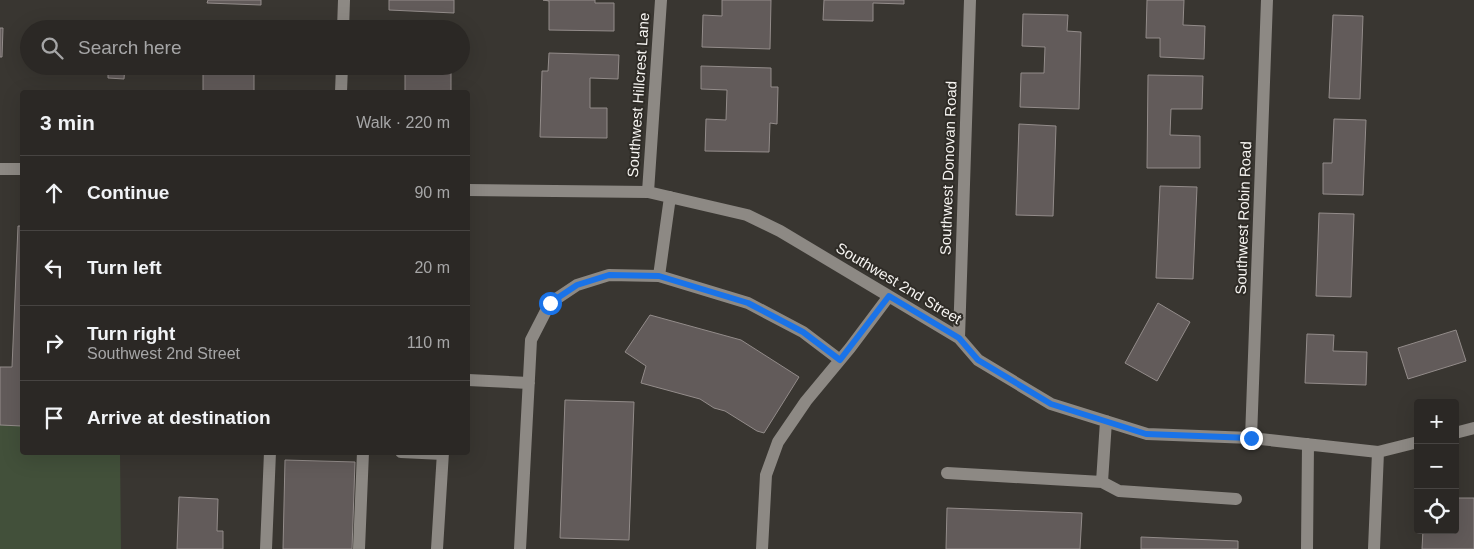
<!DOCTYPE html>
<meta charset="utf-8">
<style>
:root{--surface:#2b2825;--page:#373432;--text:#f1f3f6;--muted:#a6a6a7;--line:#474442}
body{margin:0;font-family:Arial,sans-serif;background:var(--page);color:var(--text)}
.controls{position:absolute;right:15px;bottom:15px;display:grid;overflow:hidden;border-radius:5px;box-shadow:0 5px 20px #0002}
.controls button{width:45px;height:45px;display:grid;place-items:center;padding:0;border:0;border-bottom:1px solid var(--line);background:var(--surface);color:var(--text);font:25px sans-serif}
.stop{position:absolute;width:15px;height:15px;margin:-11px;border:4px solid #1a73e8;border-radius:50%;background:#fff}
.stop.end{background:#1a73e8;border-color:#fff;box-shadow:0 1px 5px #0008}
.list{margin:0;padding:0;list-style:none}
h2{display:flex;justify-content:space-between;align-items:center;height:65px;margin:0;padding:0 20px;font-size:21px}
h2 small{font-size:16px;font-weight:400;color:var(--muted)}
.list li{display:grid;grid-template-columns:32px 1fr auto;gap:15px;align-items:center;box-sizing:border-box;height:75px;padding:0 20px;border-top:1px solid var(--line)}
.list b{display:block;font-size:19px;white-space:nowrap}
.list p{margin:0;font-size:16px;white-space:nowrap;color:var(--muted)}
.list em{font-size:16px;font-style:normal;color:var(--muted)}
.icon{flex:none;width:28px;height:28px;fill:none;stroke:currentColor;stroke-width:2;stroke-linecap:round;stroke-linejoin:round}
.map{position:relative;flex:none;width:1474px;height:549px;overflow:hidden}
.search{position:absolute;background:var(--surface);box-shadow:0 5px 20px #0002;left:20px;top:20px;width:450px;height:55px;display:flex;align-items:center;gap:12px;box-sizing:border-box;padding:0 18px;border-radius:28px;color:var(--muted);font-size:19px}
.panel{position:absolute;background:var(--surface);box-shadow:0 5px 20px #0002;left:20px;top:90px;width:450px;height:365px;border-radius:5px}
.map>svg:first-child{display:block}
.green{fill:#42503a}
.building{fill:#625b5a;stroke:#938c8a}
.lines{fill:none;stroke-linecap:round;stroke-linejoin:round}
.minor{stroke:#8d8984;stroke-width:12}
.route{stroke:#1a73e8;stroke-width:6}
.labels{text-anchor:middle;dominant-baseline:central;stroke-width:4;stroke-linejoin:round;paint-order:stroke}
.street-label{font-size:15px;fill:#f6f4f1;stroke:#2f2c27}
</style>
<div class="map">
<svg width="1474" height="549" viewBox="0 0 1474 549">
<rect width="100%" height="100%" fill="#393631"/>
<!-- green -->
<path class="green" d="M0,424L22,426V452L120,453L121,549H0Z"/>
<!-- building -->
<path class="building" d="M208,0H261V5L207,3Z
M389,0H454V13L389,10Z
M543,0H595V3H614V31L549,30V1Z
M722,0H771L770,49L702,47L703,15L722,16Z
M824,0H904V4L873,3V21L823,20Z
M1147,0H1184L1183,25L1205,26L1204,59L1160,57V38H1146Z
M1023,14L1068,15L1067,31L1081,32L1079,109L1020,107L1021,73H1044L1045,47L1022,46Z
M1333,15L1363,16L1360,99L1329,98Z
M204,25L255,26V29H204Z
M0,28H3L2,57H0Z
M549,53L619,55L618,79L590,78V108H607V138L540,137L542,71H548Z
M83,66H125L124,79L108,78V71L83,70Z
M203,66H254V92H203Z
M396,66H451V92H405V67Z
M701,66L771,68V87H778L777,124L770,123L769,152L705,151L706,119L726,120L727,90L701,89Z
M1148,75L1203,76L1202,109H1171L1170,135L1200,136V168H1147Z
M1334,119L1366,120L1363,195L1323,194V163H1332Z
M1019,124L1056,126L1053,216L1016,215Z
M1160,186L1197,187L1193,279L1156,278Z
M1319,213L1354,214L1351,297L1316,296Z
M18,226H22V426L0,425V367H12Z
M1158,303L1190,322L1157,381L1125,363Z
M650,315L741,340L799,377L764,433L757,431L725,411L714,408L700,399L641,383L646,366L625,352Z
M1456,330L1466,361L1408,379L1398,348Z
M1307,334L1334,335L1333,351L1367,352L1366,385L1305,383Z
M565,400L634,402L629,540L560,538Z
M285,460L355,462L352,549H283Z
M179,497L218,499L217,531H223V549H177Z
M1455,498H1474V549H1422L1423,530H1455Z
M947,508L1082,513L1080,549H946Z
M1141,537L1238,541V549H1141Z"/>
<g class="lines">
<!-- minor -->
<path class="minor" d="M343,29L344,0
M341,92L342,66
M0,169H22
M468,190L648,192L747,215L780,231L959,338L978,360L1051,404L1147,434L1251,438L1378,452L1418,442
M648,192L661,0
M670,197L659,276L748,303L803,332L840,360
M959,338L970,0
M468,380L529,383
M1455,433L1474,428
M1251,438L1267,0
M401,452L443,454
M947,473L1102,482L1106,421
M1102,482L1119,491L1236,499
M266,549L270,452
M359,549L363,452
M437,549L443,452
M520,549L531,340L550,303L577,285L609,275L659,276
M762,549L766,475L778,442L806,401L850,348L889,296
M1307,549L1308,444
M1374,549L1378,452"/>
</g>
<g class="lines">
<!-- route -->
<path class="route" d="M550,303L577,285L609,275L659,276L748,303L803,332L840,360L889,296L959,338L978,360L1051,404L1146,434L1251,438"/>
</g>
<g class="labels">
<!-- street labels -->
<g class="street-label">
<text transform="translate(638 95) rotate(-86)">Southwest Hillcrest Lane</text>
<text transform="translate(948 168) rotate(-88)">Southwest Donovan Road</text>
<text transform="translate(1243 218) rotate(-88)">Southwest Robin Road</text>
<text transform="translate(899 283) rotate(31)">Southwest 2nd Street</text>
</g>
</g>
</svg>
<div class="controls">
<button>+</button>
<button>−</button>
<button><svg class="icon" aria-label="locate" viewBox="0 0 24 24"><circle cx="12" cy="12" r="6"/><path d="M12 2v4M12 18v4M2 12h4M18 12h4"/></svg></button>
</div>
<div class="stop" style="left:550px;top:303px"></div>
<div class="stop end" style="left:1251px;top:438px"></div>
<div class="search"><svg class="icon" aria-label="search" viewBox="0 0 24 24"><circle cx="10" cy="10" r="6"/><path d="M15 15l6 6"/></svg>Search here</div>
<section class="panel">
<h2>3 min<small>Walk · 220 m</small></h2>
<ul class="list">
<li><svg class="icon" aria-label="ahead" viewBox="0 0 24 24"><path d="M12 20V5M6 11l6-6 6 6"/></svg><div><b>Continue</b></div><em>90 m</em></li>
<li><svg class="icon" aria-label="left" viewBox="0 0 24 24"><path d="M17 20v-9H6M10 6l-5 5 5 5"/></svg><div><b>Turn left</b></div><em>20 m</em></li>
<li><svg class="icon" aria-label="right" viewBox="0 0 24 24"><path d="M7 20v-9h11M14 6l5 5-5 5"/></svg><div><b>Turn right</b><p>Southwest 2nd Street</p></div><em>110 m</em></li>
<li><svg class="icon" aria-label="arrive" viewBox="0 0 24 24"><path d="M6 21V4h12l-3 4 3 4H6"/></svg><div><b>Arrive at destination</b></div></li>
</ul>
</section>
</div>
